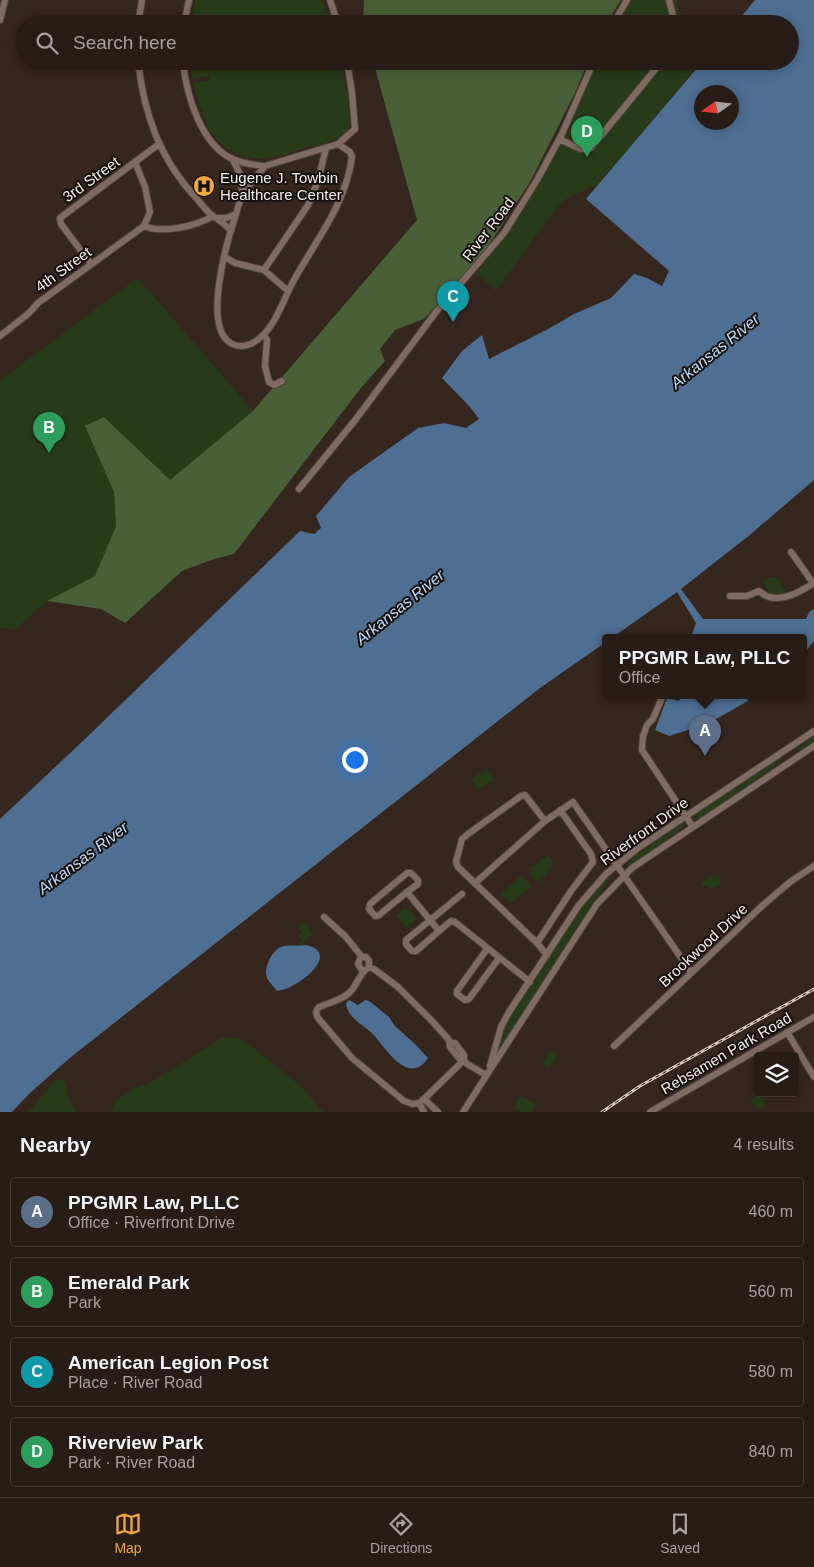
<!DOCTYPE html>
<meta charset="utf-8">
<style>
:root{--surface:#281c16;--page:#342923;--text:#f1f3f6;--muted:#a5a1a1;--line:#443a35;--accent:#f1a640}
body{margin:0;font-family:Arial,sans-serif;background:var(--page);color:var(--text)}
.controls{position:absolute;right:15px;bottom:15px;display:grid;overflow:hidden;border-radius:5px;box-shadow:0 2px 12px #0003}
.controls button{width:45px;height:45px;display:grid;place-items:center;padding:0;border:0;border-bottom:1px solid var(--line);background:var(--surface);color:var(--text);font:25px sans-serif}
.compass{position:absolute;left:694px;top:85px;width:45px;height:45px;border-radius:50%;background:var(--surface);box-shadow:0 2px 12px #0003;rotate:256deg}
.you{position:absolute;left:354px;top:759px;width:18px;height:18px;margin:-12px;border:4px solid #fff;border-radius:50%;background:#1a73e8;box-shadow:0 0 0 8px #1a73e833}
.badge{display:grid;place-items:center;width:32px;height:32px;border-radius:50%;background:var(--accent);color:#fff;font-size:16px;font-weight:700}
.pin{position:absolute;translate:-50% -41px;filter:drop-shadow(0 1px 2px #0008)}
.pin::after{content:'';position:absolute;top:26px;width:18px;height:15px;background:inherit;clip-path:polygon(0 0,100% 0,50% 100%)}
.popup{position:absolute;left:602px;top:634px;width:205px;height:65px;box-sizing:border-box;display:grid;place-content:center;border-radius:5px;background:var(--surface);filter:drop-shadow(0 1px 4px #0005);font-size:16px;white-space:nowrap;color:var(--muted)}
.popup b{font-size:19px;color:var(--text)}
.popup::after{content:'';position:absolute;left:50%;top:100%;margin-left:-10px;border:10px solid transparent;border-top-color:var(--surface)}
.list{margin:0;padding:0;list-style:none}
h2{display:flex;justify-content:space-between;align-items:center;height:65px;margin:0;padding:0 20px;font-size:21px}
h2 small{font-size:16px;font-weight:400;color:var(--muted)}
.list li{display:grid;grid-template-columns:32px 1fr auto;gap:15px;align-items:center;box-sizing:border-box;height:70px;margin:0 10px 10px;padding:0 10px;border:1px solid var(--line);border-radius:5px}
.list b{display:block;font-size:19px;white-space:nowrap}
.list p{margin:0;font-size:16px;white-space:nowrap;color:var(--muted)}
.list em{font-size:16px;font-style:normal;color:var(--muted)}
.icon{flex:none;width:28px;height:28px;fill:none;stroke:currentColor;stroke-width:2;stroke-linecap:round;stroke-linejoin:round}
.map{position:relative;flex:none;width:814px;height:1112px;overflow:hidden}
.search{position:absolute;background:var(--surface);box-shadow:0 2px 12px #0003;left:15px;right:15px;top:15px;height:55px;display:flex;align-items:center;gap:12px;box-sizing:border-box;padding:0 18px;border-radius:28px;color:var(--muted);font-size:19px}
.sheet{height:385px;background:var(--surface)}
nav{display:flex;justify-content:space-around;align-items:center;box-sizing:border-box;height:70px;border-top:1px solid var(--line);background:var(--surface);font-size:14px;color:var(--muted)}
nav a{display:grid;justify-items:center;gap:2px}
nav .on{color:var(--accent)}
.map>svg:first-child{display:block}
.green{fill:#283b19}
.forest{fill:#495f37}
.water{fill:#4e6e92;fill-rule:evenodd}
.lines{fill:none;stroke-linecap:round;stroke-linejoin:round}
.minor-casing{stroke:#50423a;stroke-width:8}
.minor{stroke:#806b62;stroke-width:6}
.rail-casing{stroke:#d5cac3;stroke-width:3}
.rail{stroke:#17110d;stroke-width:1;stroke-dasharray:4;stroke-linecap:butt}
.labels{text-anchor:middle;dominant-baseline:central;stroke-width:4;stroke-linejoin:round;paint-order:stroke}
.poi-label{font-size:15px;fill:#f6ece6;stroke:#17110d;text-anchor:start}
.street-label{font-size:15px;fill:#f6ece6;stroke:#17110d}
.water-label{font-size:16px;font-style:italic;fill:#bcdbfd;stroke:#17110d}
</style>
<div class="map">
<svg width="814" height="1112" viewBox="0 0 814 1112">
<rect width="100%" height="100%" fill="#35261e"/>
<!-- green -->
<path class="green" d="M195,0H321L331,16L333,24H191L188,23L189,17H192Z
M630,0H678C675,10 683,17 690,24H615Z
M189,61H341C344,75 353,118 348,129C343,137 332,141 324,144L325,146L314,150L312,145C298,150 282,157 267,158C246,161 222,150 211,131L207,132L205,128L208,126L200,107L193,83L208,81L210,77L206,76L193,80Z
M597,61H701L639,137L597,185L569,197L557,207L496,291L476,273C527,209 566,137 597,61Z
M138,278L253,411L170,481L104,417L86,426L114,492L116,526L95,576L47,601L16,629L0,628V380Z
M774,577L778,579L787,594L776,595L770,594L763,582L769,578Z
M814,735V743L803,750H796Z
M776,759H779L781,762L700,819L697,820L694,819L695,815L743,781Z
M486,769L494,780L478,790L471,779Z
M680,824H683V827L635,863L627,867L626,866L633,857Z
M548,855L552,859V868L540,881H536L530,874L533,872L530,868Z
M717,874L720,877V885L710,889L706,886L702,887V883L710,876L714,877Z
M522,875L532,886L510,904L501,894Z
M611,875L608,882L587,911L497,1054L501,1034L519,1001L579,910L607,877Z
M404,908L409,909L417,919L406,928L396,915Z
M305,922L313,934L305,940L304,946L295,947L294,946L302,941L299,935L302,933L298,927Z
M223,1037L242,1039L302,1087L323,1112H111L115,1101L134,1088L150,1083Z
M550,1050L557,1055L550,1068L542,1063Z
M64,1079L69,1098L76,1112H29L55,1080Z
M754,1094C761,1096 762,1096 765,1104L762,1109L756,1108C750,1103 752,1100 754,1094Z
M520,1096L536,1104L532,1112H521L514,1109Z"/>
<!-- forest -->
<path class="forest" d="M364,0H621L606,24H363Z
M373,61H588L575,93L530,182L477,263L424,319L395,330L380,349L385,361L360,389L234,554L214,559L182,571L125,623L101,609L47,601L95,576L116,526L114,492L85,426L104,417L170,480L253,411L417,220Z"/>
<!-- water -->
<path class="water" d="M755,0H814V480L751,534L681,589L703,619H806L809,612L814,609V641L804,653V637H691L696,623L677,592L613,637H606V642L540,688L71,1057L30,1093L12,1112H0V819L86,738L300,531L314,534L321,528L316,516L349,477L418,428L444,423L466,428L479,419L470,407L442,378L462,351L482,335L489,359L552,327L574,314L611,298L634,274L647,278L662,286L669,271L586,199L703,61H790V24H735ZM702,92H732V122H702Z
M681,695H744L748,701L718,718L688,730L669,736L655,730L667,698L679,701Z
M306,945C343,953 297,990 277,991C274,987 269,982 267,978C263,969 272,950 281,947C288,944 298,947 306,945Z
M349,1000L358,1005L365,1000L369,1001L389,1017L395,1026L416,1045L428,1058C409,1087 385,1048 374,1035C365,1026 347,1018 346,1003Z"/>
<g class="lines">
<!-- minor casing -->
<g class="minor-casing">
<path id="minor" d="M330,0L338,24
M669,0L675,24
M0,20L5,0
M138,24L142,0
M184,24L189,0
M613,24L627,0
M138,61C144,115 160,160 198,200C202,205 208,213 214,217C221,221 225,224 231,231
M183,61C186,94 201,147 235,160C244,164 255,165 265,166
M559,139L581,149L591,148L662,61
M233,160L241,176L242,194
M236,214C228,238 199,334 235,345C245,348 255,343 262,336C276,324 285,296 294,280C316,240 346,204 352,157L350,152L338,144
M219,218H226L236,214L242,194L265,166L338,144L355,129L352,93L347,61
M144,226C162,234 197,226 213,216
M225,257L235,263L264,270L288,291
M91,264L61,224L60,218L159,144
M264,270L308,205L318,181L326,148
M264,335L267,340L265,366L269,382L274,385L282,381
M0,336L29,313L38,303L144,226L150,212L145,187L135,162
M299,489L356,419L436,312L504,233L537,180L561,136L594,61
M791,552L813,583
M730,596H747L759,591C762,593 765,596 769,597C786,601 801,591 814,583
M663,695L653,719L647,725L643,736L642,750L693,827
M545,821L573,802L691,972
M475,883L545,821L525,795L521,796L468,834L462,839L456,862L458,867L537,943L547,955
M407,892L418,884V880L411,873H407L370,904L369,909L375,916L379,915L407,892L439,931L451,921L455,922L530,982
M324,917L346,937L362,957H366L369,961V967
M439,931L416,951H412L406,944V940L462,894
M537,943L571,891L593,862L591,854L560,810
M487,949L457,991V994L465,1000L469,999L499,958
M362,957L360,959L358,964L361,969L364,971
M787,1032L814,1077
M451,1043H455L464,1055V1060L425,1098L419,1103L413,1104L404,1101L352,1058L318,1018C316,1014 315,1011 319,1007C329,1003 345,999 352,990C358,982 360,973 369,967L374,969L398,987L432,1021L449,1040L450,1047L458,1057L469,1065L486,1075
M614,1046L762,906L790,882L814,866
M490,1066L501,1027L509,1012L579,905L606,874L638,848L814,731
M424,1099L438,1112
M419,1103L424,1112
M463,1112L597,904L632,868L814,746
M650,1112L814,1017"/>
</g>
<!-- minor -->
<use href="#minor" class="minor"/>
<!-- rail casing -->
<g class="rail-casing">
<path id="rail" d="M602,1112L640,1086L814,989"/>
</g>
<!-- rail -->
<use href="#rail" class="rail"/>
</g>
<!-- icons -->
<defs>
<g id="hospital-disc" transform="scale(1.125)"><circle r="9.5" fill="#f1a640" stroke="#17110d"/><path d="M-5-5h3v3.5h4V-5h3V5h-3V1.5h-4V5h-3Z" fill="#111"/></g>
</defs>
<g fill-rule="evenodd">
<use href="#hospital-disc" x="204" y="186"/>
</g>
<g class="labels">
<!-- poi labels -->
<g class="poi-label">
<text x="220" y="177">Eugene J. Towbin<tspan x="220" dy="17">Healthcare Center</tspan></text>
</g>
<!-- street labels -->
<g class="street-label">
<text transform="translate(91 179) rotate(-36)">3rd Street</text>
<text transform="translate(488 229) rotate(-53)">River Road</text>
<text transform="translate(63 269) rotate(-36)">4th Street</text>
<text transform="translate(644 831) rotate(-36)">Riverfront Drive</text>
<text transform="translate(703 945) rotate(-43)">Brookwood Drive</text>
<text transform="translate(726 1053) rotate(-30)">Rebsamen Park Road</text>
</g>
<!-- water labels -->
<g class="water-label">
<text transform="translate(715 351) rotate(-39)">Arkansas River</text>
<text transform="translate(400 607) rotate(-39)">Arkansas River</text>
<text transform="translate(83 858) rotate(-37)">Arkansas River</text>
</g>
</g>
</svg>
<div class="controls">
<button><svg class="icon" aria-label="layers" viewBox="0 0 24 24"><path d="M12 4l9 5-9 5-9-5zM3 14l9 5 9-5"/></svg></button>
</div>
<svg class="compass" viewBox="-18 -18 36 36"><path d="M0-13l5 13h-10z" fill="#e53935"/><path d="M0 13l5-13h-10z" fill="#a5a1a1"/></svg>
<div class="you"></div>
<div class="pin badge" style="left:705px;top:756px;background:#5c6f8a">A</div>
<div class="popup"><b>PPGMR Law, PLLC</b>Office</div>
<div class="pin badge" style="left:49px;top:453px;background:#2e9e5b">B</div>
<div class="pin badge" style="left:453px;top:322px;background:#0f9aa8">C</div>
<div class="pin badge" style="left:587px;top:157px;background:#2e9e5b">D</div>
<div class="search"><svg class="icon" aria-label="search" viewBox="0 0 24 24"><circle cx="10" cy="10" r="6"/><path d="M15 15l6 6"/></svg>Search here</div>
</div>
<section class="sheet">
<h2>Nearby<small>4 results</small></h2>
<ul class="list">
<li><span class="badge" style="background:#5c6f8a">A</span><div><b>PPGMR Law, PLLC</b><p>Office · Riverfront Drive</p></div><em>460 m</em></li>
<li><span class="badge" style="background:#2e9e5b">B</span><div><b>Emerald Park</b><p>Park</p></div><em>560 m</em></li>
<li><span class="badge" style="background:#0f9aa8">C</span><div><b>American Legion Post</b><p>Place · River Road</p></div><em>580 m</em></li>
<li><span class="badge" style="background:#2e9e5b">D</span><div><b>Riverview Park</b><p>Park · River Road</p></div><em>840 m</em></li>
</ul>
</section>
<nav>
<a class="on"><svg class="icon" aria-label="map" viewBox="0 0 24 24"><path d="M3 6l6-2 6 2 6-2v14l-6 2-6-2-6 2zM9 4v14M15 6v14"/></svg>Map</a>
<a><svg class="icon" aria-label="directions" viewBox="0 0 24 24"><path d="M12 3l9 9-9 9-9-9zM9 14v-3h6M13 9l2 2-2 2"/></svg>Directions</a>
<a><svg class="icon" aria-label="saved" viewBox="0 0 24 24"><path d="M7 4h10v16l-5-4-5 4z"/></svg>Saved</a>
</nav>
